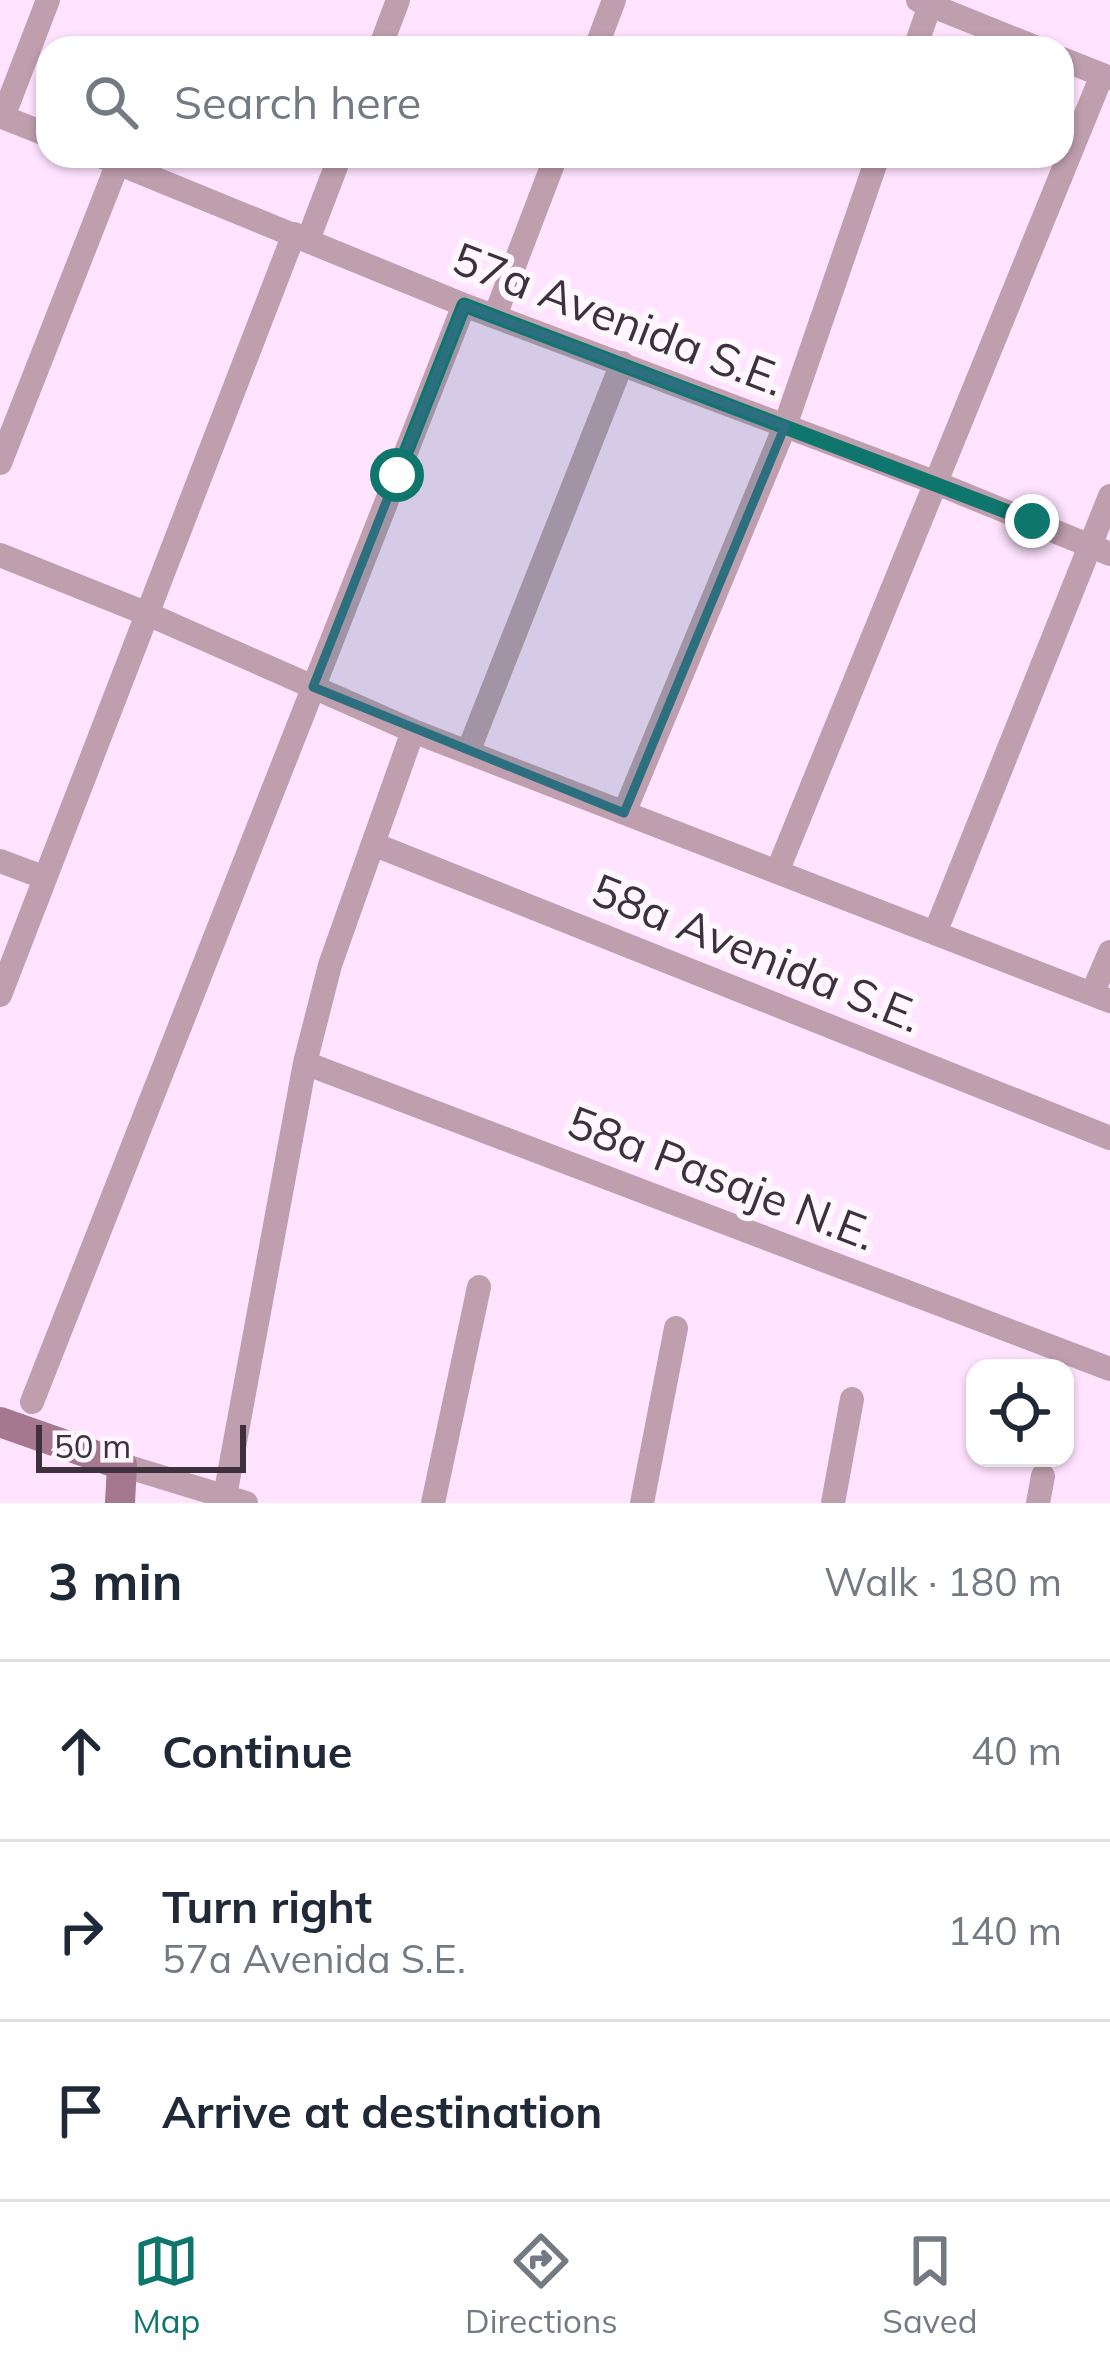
<!DOCTYPE html>
<meta charset="utf-8">
<style>
:root{--surface:#fff;--page:#f2f2f3;--text:#1f2937;--muted:#747a83;--line:#e0e1e3;--accent:#0f766e}
body{margin:0;font-family:Mulish,sans-serif;background:var(--page);color:var(--text)}
.controls{position:absolute;right:36px;bottom:36px;display:grid;overflow:hidden;border-radius:24px;box-shadow:0 3px 9px #0004}
.controls button{width:108px;height:108px;display:grid;place-items:center;padding:0;border:0;border-bottom:3px solid var(--line);background:var(--surface);color:var(--text);font:60px sans-serif}
.scale{position:absolute;left:36px;bottom:30px;width:210px;box-sizing:border-box;padding-left:12px;border:6px solid #3c313c;border-top:0;font-size:33px;line-height:42px;white-space:nowrap;color:#3c313c;-webkit-text-stroke:9px #fef8fe;paint-order:stroke}
.stop{position:absolute;width:36px;height:36px;margin:-27px;border:9px solid #0f766e;border-radius:50%;background:#fff}
.stop.end{background:#0f766e;border-color:#fff;box-shadow:0 3px 12px #0008}
.list{margin:0;padding:0;list-style:none}
h2{display:flex;justify-content:space-between;align-items:center;height:156px;margin:0;padding:0 48px;font-size:51px}
h2 small{font-size:39px;font-weight:400;color:var(--muted)}
.list li{display:grid;grid-template-columns:78px 1fr auto;gap:36px;align-items:center;box-sizing:border-box;height:180px;padding:0 48px;border-top:3px solid var(--line)}
.list b{display:block;font-size:45px;white-space:nowrap}
.list p{margin:0;font-size:39px;white-space:nowrap;color:var(--muted)}
.list em{font-size:39px;font-style:normal;color:var(--muted)}
.icon{flex:none;width:66px;height:66px;fill:none;stroke:currentColor;stroke-width:2;stroke-linecap:round;stroke-linejoin:round}
.map{position:relative;flex:none;width:1110px;height:1503px;overflow:hidden}
.search{position:absolute;background:var(--surface);box-shadow:0 3px 9px #0004;left:36px;right:36px;top:36px;height:132px;display:flex;align-items:center;gap:30px;box-sizing:border-box;padding:0 42px;border-radius:36px;color:var(--muted);font-size:45px}
.sheet{height:696px;background:var(--surface)}
nav{display:flex;justify-content:space-around;align-items:center;box-sizing:border-box;height:168px;border-top:3px solid var(--line);background:var(--surface);font-size:33px;color:var(--muted)}
nav a{display:grid;justify-items:center;gap:6px}
nav .on{color:var(--accent)}
.map>svg:first-child{display:block}
.lines{fill:none;stroke-linecap:round;stroke-linejoin:round}
.street{stroke:#bf9eae;stroke-width:24}
.secondary{stroke:#a67890;stroke-width:30}
.route{stroke:#0f766e;stroke-width:15}
.marked{fill:#2c7080;fill-opacity:0.2;stroke:#2c7080;stroke-width:9;stroke-linejoin:round}
.labels{text-anchor:middle;dominant-baseline:central;stroke-width:12;stroke-linejoin:round;paint-order:stroke}
.street-label{font-size:45px;fill:#3c313c;stroke:#fef8fe}
</style>
<div class="map">
<svg width="1110" height="1503" viewBox="0 0 1110 1503">
<rect width="100%" height="100%" fill="#ffe3ff"/>
<g class="lines">
<!-- street -->
<path class="street" d="M918,0L1037,48
M380,48L398,0
M596,48L614,0
M915,48L930,5
M1062,59L1110,78
M0,116L48,135
M3,117L48,0
M100,156L464,305L934,482L1110,554
M308,240L340,156
M495,316L556,156
M0,463L118,163
M0,555L150,615L413,731L1110,1001
M468,752L622,363
M624,813L785,426L878,156
M373,844L1110,1138
M0,861L43,877
M777,872L1102,75
M935,933L1110,496
M1092,994L1110,952
M0,995L294,234
M305,1063L1110,1369
M32,1402L464,305
M122,1465L246,1503
M225,1496L305,1063L330,965L413,731
M433,1503L479,1287
M642,1503L676,1328
M833,1503L852,1399
M1038,1503L1043,1476"/>
<!-- secondary -->
<path class="secondary" d="M0,1422L122,1465L120,1503"/>
</g>
<g class="lines">
<!-- route -->
<path class="route" d="M397,475L464,305L1032,521"/>
</g>
<!-- marked area -->
<path class="marked" d="M464,305L785,426L624,813L313,687Z"/>
<g class="labels">
<!-- street labels -->
<g class="street-label">
<text transform="translate(619 318) rotate(21)">57a Avenida S.E.</text>
<text transform="translate(757 952) rotate(22)">58a Avenida S.E.</text>
<text transform="translate(722 1177) rotate(21)">58a Pasaje N.E.</text>
</g>
</g>
</svg>
<div class="controls">
<button><svg class="icon" aria-label="locate" viewBox="0 0 24 24"><circle cx="12" cy="12" r="6"/><path d="M12 2v4M12 18v4M2 12h4M18 12h4"/></svg></button>
</div>
<div class="scale">50 m</div>
<div class="stop" style="left:397px;top:475px"></div>
<div class="stop end" style="left:1032px;top:521px"></div>
<div class="search"><svg class="icon" aria-label="search" viewBox="0 0 24 24"><circle cx="10" cy="10" r="6"/><path d="M15 15l6 6"/></svg>Search here</div>
</div>
<section class="sheet">
<h2>3 min<small>Walk · 180 m</small></h2>
<ul class="list">
<li><svg class="icon" aria-label="ahead" viewBox="0 0 24 24"><path d="M12 20V5M6 11l6-6 6 6"/></svg><div><b>Continue</b></div><em>40 m</em></li>
<li><svg class="icon" aria-label="right" viewBox="0 0 24 24"><path d="M7 20v-9h11M14 6l5 5-5 5"/></svg><div><b>Turn right</b><p>57a Avenida S.E.</p></div><em>140 m</em></li>
<li><svg class="icon" aria-label="arrive" viewBox="0 0 24 24"><path d="M6 21V4h12l-3 4 3 4H6"/></svg><div><b>Arrive at destination</b></div></li>
</ul>
</section>
<nav>
<a class="on"><svg class="icon" aria-label="map" viewBox="0 0 24 24"><path d="M3 6l6-2 6 2 6-2v14l-6 2-6-2-6 2zM9 4v14M15 6v14"/></svg>Map</a>
<a><svg class="icon" aria-label="directions" viewBox="0 0 24 24"><path d="M12 3l9 9-9 9-9-9zM9 14v-3h6M13 9l2 2-2 2"/></svg>Directions</a>
<a><svg class="icon" aria-label="saved" viewBox="0 0 24 24"><path d="M7 4h10v16l-5-4-5 4z"/></svg>Saved</a>
</nav>
